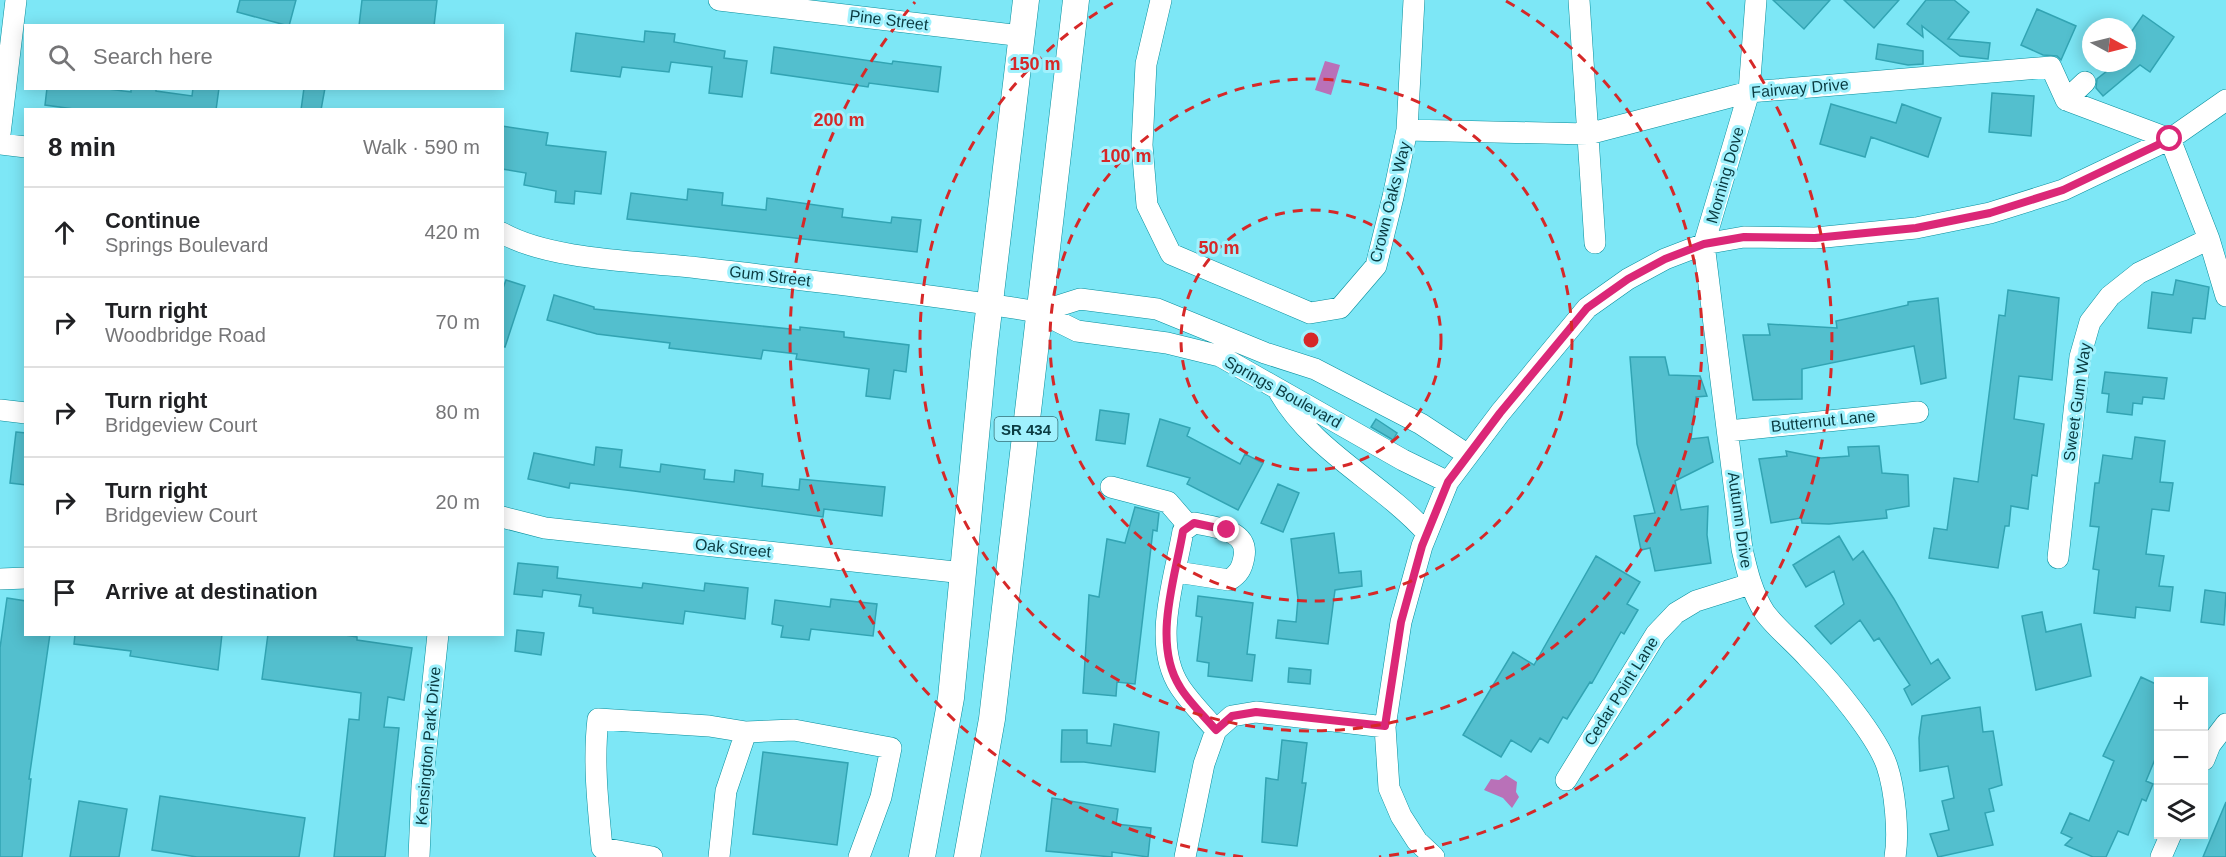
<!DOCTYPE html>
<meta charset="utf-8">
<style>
:root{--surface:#fff;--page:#f6f6f6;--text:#202124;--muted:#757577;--line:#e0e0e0}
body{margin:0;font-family:Arial,sans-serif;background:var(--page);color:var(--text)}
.controls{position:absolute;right:18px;bottom:18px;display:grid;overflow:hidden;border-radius:0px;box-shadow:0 3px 15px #0003}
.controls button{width:54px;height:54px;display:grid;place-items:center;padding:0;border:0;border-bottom:2px solid var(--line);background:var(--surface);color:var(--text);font:30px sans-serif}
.compass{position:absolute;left:2082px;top:18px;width:54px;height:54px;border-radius:50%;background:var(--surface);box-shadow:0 3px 15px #0003;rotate:97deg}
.stop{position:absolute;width:18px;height:18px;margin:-14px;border:4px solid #db2777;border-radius:50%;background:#fff}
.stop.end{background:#db2777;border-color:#fff;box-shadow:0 2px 6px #0008}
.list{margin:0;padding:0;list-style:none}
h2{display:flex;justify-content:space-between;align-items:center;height:78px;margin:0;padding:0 24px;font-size:26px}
h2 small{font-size:20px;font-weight:400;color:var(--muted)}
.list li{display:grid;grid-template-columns:39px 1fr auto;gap:18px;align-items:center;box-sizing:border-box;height:90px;padding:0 24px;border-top:2px solid var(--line)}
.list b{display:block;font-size:22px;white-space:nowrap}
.list p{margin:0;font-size:20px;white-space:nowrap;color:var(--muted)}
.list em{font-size:20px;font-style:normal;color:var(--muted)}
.icon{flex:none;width:33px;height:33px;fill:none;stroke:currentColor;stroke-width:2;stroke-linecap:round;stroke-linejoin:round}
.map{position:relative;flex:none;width:2226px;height:857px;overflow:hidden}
.search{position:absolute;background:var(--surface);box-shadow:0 3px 15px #0003;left:24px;top:24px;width:480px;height:66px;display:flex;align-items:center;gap:15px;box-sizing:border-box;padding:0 21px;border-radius:0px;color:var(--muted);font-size:22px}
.panel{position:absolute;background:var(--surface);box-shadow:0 3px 15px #0003;left:24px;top:108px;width:480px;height:528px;border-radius:0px}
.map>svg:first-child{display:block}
.water{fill:#b971b8}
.building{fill:#53bfce;stroke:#32a4b3;stroke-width:1.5}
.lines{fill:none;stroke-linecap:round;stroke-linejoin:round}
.minor-casing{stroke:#078e9c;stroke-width:22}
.major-casing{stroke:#078e9c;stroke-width:27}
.minor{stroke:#fff;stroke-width:21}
.major{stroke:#fff;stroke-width:26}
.route{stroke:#db2777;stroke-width:8}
.ring{fill:none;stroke:#d62828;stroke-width:3;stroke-dasharray:10 8}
.labels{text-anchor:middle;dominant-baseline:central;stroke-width:6;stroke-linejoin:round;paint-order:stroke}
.shield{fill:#a0f1fd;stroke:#377279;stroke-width:1.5}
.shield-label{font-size:15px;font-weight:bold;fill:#0a3b41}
.street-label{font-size:16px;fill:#0a3b41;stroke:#a0f1fd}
.centre{fill:#d62828;stroke:#a0f1fd;stroke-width:3}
.ring-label{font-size:18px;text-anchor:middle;font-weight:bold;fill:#d62828;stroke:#a0f1fd;stroke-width:6;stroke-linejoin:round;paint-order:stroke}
</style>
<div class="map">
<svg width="2226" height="857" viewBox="0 0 2226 857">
<rect width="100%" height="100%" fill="#7de7f6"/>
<!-- water -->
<path class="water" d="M1325,61L1340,65L1331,95L1315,90Z
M1506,775L1517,782L1516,792L1519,797L1512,808L1503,798L1484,790L1491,779L1499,780Z"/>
<!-- building -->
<path class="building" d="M240,0H296L289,26L237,12Z
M362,0H437L434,26H359Z
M1773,0H1830L1804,29Z
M1844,0H1899L1874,28Z
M1926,0H1954L1969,12L1948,39L1990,43L1988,59L1960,56L1922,26L1923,37L1907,24Z
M2037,9L2076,26L2061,60L2057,56L2043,55L2021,45Z
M2143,15L2174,37L2150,72L2140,65L2103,96L2096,88L2097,79L2117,63H2127V38Z
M645,31L675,34L674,42L725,51L724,58L747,61L742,97L709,93L712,67L671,62L669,72L622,67L620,77L571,71L576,33L644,42Z
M1878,44L1923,51V64L1908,65L1876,59Z
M774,47L892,64L893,61L941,67L938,92L869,83L868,87L771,73Z
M47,88H100L131,92V88H156V91L192,96L193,88H219L216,110H81L45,105Z
M304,88H325L321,110H301Z
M1992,93L2034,96L2031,136L1989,132Z
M1831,104L1896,123L1902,104L1941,118L1928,157L1871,137L1865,157L1820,144Z
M502,126L548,133L546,145L606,152L601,194L575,191L574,204L555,202L556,191L524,185L526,173L502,169Z
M688,189L723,193L722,205L766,210L767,198L843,209L842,217L891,223L892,217L921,220L917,252L627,219L631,193L687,200Z
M506,280L525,286L505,347L502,346V291Z
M2176,280L2209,287L2205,319L2193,318L2191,333L2148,328L2152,292L2173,295Z
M2008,290L2059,298L2052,380L2019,376L2014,419L2044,424L2037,476L2032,475L2028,509L2011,506L2009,526H2005L1998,568L1929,558L1934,528L1947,530L1954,478L1978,482L1999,315L2005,316Z
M554,295L594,307V309L800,330V327L844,332V337L909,345L906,372L894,370L890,399L866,396L869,369L796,359L797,354L763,350L761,359L669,348L670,343L597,334L547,320Z
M1938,298L1946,378L1921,384L1914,346L1802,369V399L1753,400L1743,335H1770L1768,324L1837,328L1836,321L1908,305V302Z
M1630,357H1665L1669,375L1700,376L1707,396L1696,397L1691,439L1708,437L1713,462L1675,481L1681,510L1708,506L1707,535L1711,563L1655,571L1650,548L1641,550L1634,516L1655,513L1637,444Z
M2105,372L2167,378L2164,399L2143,397L2142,404L2133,403L2132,415L2107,412L2109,394L2102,393Z
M1100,410L1129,414L1125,444L1096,440Z
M1160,419L1190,428L1187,436L1240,464L1245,454L1263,463L1238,510L1187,484L1190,478L1147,466Z
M1376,419L1397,433L1393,440L1371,427Z
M16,432L26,433V485L10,483Z
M2135,437L2165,441L2160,482L2173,483L2169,511L2152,509L2146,554L2164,556L2159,586L2173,587L2170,611L2136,607L2135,618L2094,613L2099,570L2093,569L2099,527L2090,526L2095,483H2099L2103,455L2132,459Z
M1879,446L1882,473L1908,475L1909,506L1886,510L1887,518L1829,524L1802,523L1801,518L1771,523L1759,459L1787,456L1786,451L1821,458L1849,456L1848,447Z
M596,447L622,450L620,467L660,472L661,464L705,470L704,479L734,482L735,470L763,474L762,486L799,490L800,479L885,487L882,516L824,509L823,517L634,491L570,483L569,488L528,479L534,453L594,465Z
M1278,484L1299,493L1283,532L1261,523Z
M1135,507L1159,513L1157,531L1153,530L1135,684L1117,682L1116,696L1083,693L1089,595L1099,597L1107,539L1125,543Z
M1334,533L1339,573L1361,571L1362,586L1335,590L1328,644L1276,638L1278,620L1296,622L1298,599L1291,539Z
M1839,536L1853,560L1863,551L1894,599L1931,664L1938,659L1950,678L1912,705L1904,689L1910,685L1879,638L1874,641L1860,620L1831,644L1815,626L1844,604L1834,571L1806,587L1793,565Z
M1596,556L1640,582L1627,604L1638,610L1624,634L1621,632L1592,683L1590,682L1567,719L1563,717L1548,743L1540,738L1531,752L1511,740L1501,757L1463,735L1513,652L1534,665Z
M518,563L558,567L557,578L642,588L643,583L704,591L705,583L748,588L745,619L685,611L683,624L593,613V608L579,606L581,595L543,590L542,597L514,594Z
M2205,590L2226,593L2224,625L2201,622Z
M1198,596L1253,603L1247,654L1255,655L1252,681L1208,676L1209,663L1197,661L1202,617L1196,616Z
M7,598L26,601V634H50L29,779H31L22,857H0V648Z
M831,599L877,604L873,636L811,629L809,640L781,637L783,626L772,624L775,600L830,607Z
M2042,612L2046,632L2081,624L2091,676L2036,690L2022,616Z
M517,630L544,633L541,655L515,651Z
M75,634H222L218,670L130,656L131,651L74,644Z
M268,634H339L357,637V640L412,648L404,700L388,697L384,727L399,728L385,857H334L349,719L359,720L361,693L262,679Z
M1289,668L1311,670L1310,684L1288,682Z
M2141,677L2158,685V752L2146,781L2153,784L2146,801L2142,799L2128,835L2118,831L2106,857H2093L2065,845L2072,838L2061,833L2070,813L2089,821L2114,761L2103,756Z
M1980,707L1983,732L1993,731L2002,785L1989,789L1994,811L1985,813L1993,845L1938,857L1930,834L1949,830L1942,801L1954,798L1948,766L1920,771L1919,738L1922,716Z
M1114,724L1159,732L1155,772L1084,762H1061L1062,730H1087V743L1111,746Z
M1282,740L1307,743L1302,783H1306L1297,846L1262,842L1266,778L1278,780Z
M763,752L848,763L837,845L753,834Z
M160,796L305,818L299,857H197L152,850Z
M1052,798L1118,809L1116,824L1151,828L1148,857L1112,852V857L1046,851Z
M79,801L127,809L119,857H70Z
M2226,802V857H2203Z"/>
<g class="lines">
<!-- minor casing -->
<g class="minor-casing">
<path id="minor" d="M719,0L1022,36
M1161,0L1146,64L1142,145L1147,205L1171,254L1310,313L1340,308L1376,266L1393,197L1407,130L1414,0
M1579,0L1595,243
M1756,0L1749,92L1704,244L1742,549C1747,571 1752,593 1765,613C1778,630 1795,643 1809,659C1832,682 1877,736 1887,766C1895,790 1899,833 1895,857
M2066,100L2085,82
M1407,130L1588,134L1749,92L2051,67L2066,100L2170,139L2209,239L2226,296
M0,134L16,0
M0,144L26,147
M502,233C552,261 642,261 699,268C813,281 927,294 1039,312L1077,331L1167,343L1220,356L1403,460L1448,482
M1039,312L1080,299L1157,309L1265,353L1315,369L1421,424L1468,455
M1278,390C1312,451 1381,482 1427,533
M0,410L26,413
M1728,431L1918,412
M1111,487L1168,502L1188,525
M502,517L545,528L964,573
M2058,558L2080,357L2090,322L2110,296L2139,273L2209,239
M1177,572L1229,580C1239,574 1242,568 1244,557C1249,529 1213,527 1194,523L1183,531C1175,579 1151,643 1180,687C1190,702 1204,716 1216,730
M0,579L26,578
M2204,760L2210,745L2226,724
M1566,780L1656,634L1676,613L1696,601L1750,584
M419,857L422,786L438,634
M652,857L602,848C598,805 593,762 598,719L709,726L746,732
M719,857L726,791L746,732L794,730L891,748L881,797L859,857
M1185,857L1204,764L1216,730L1232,716L1256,712L1385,727
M1434,857L1417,841L1401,816L1389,788L1385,727L1401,622L1422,546L1448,482L1500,413L1587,308L1628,279L1665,259L1704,244L1744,237L1815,238L1916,228L1990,213L2063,190L2170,139L2226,100
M2161,857L2171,834"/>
</g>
<!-- major casing -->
<g class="major-casing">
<path id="major" d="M922,857L951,698L984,352L1026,0
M967,857L992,719L1076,0"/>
</g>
<!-- minor -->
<use href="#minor" class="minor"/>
<!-- major -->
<use href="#major" class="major"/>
</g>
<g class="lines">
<!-- route -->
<path class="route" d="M1227,530L1194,523L1183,531C1175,579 1152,643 1180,687C1189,702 1204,716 1216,730L1232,716L1256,712L1385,726L1401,622L1422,546L1448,482L1500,413L1587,308L1628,279L1665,259L1704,244L1744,237L1815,238L1916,228L1990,213L2063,190L2170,139"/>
</g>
<!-- distance rings -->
<g class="ring">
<circle cx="1311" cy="340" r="130"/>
<circle cx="1311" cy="340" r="261"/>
<path d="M1506 1A391 391 0 1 1 1116 1"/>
<path d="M1243 857A521 521 0 0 1 915 2M1707 2A521 521 0 0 1 1379 857"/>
</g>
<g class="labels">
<!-- shield labels -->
<rect class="shield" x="994.5" y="417" width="63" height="24" rx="4.5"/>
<g class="shield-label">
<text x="1026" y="429">SR 434</text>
</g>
<!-- street labels -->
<g class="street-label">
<text transform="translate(889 20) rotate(7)">Pine Street</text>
<text transform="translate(1800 88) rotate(-5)">Fairway Drive</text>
<text transform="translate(1725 175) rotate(-74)">Morning Dove</text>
<text transform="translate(1390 202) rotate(-76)">Crown Oaks Way</text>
<text transform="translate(770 276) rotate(7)">Gum Street</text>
<text transform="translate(1283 392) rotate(29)">Springs Boulevard</text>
<text transform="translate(2077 402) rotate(-82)">Sweet Gum Way</text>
<text transform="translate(1823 421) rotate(-6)">Butternut Lane</text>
<text transform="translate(1740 520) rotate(82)">Autumn Drive</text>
<text transform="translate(733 548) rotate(6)">Oak Street</text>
<text transform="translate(1621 691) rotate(-58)">Cedar Point Lane</text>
<text transform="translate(428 746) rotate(-85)">Kensington Park Drive</text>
</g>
</g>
<circle cx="1311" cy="340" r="9" class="centre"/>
<g class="ring-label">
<text x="1035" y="70">150 m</text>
<text x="839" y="126">200 m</text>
<text x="1126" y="162">100 m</text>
<text x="1219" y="254">50 m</text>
</g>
</svg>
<div class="controls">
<button>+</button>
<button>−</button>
<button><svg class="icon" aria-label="layers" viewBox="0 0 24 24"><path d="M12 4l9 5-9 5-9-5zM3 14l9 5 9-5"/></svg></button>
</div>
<svg class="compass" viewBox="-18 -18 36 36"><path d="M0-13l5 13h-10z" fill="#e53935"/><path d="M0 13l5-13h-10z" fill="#757577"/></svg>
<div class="stop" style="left:2170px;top:139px"></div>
<div class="stop end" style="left:1227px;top:530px"></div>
<div class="search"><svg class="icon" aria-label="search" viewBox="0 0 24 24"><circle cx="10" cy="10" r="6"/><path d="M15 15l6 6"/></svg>Search here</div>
<section class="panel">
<h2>8 min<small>Walk · 590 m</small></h2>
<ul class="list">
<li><svg class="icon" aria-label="ahead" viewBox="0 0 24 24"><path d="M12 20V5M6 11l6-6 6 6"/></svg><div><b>Continue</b><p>Springs Boulevard</p></div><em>420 m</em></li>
<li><svg class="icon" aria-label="right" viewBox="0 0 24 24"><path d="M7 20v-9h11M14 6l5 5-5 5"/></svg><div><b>Turn right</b><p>Woodbridge Road</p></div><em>70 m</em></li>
<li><svg class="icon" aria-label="right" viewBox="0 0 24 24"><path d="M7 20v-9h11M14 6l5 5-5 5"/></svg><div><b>Turn right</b><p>Bridgeview Court</p></div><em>80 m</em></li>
<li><svg class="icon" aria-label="right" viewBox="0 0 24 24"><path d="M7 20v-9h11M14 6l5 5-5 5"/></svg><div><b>Turn right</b><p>Bridgeview Court</p></div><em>20 m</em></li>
<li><svg class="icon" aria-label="arrive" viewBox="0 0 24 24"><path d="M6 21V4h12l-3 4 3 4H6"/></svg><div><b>Arrive at destination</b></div></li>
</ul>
</section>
</div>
